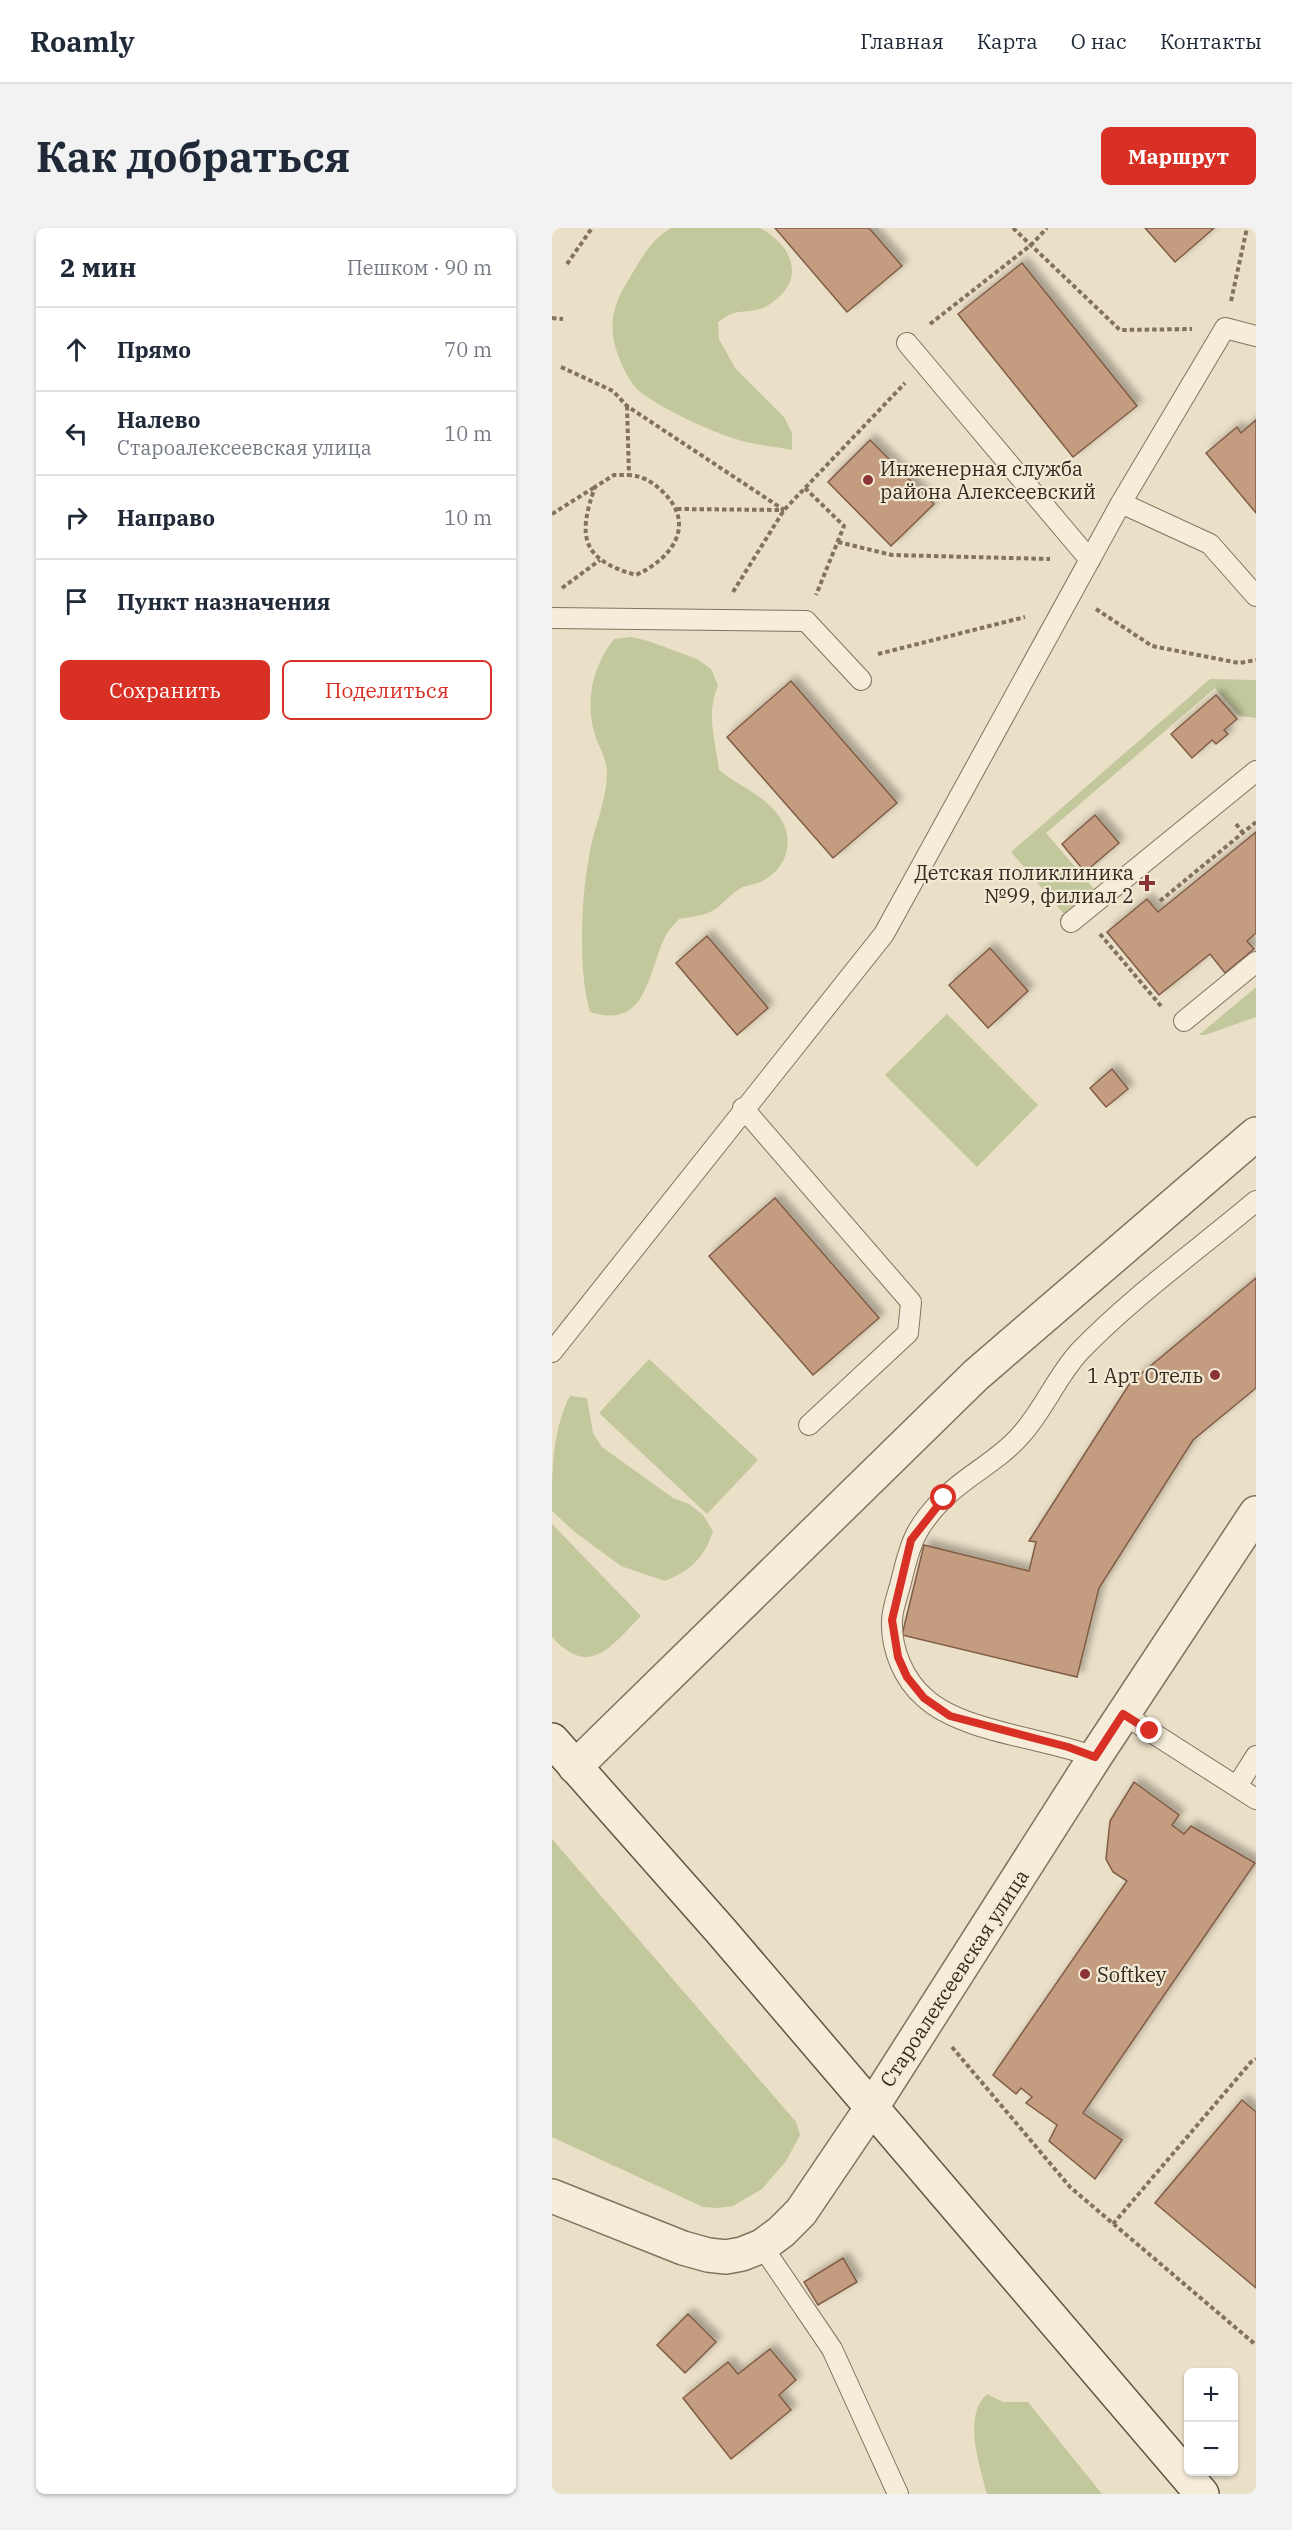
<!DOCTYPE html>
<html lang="ru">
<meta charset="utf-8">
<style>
:root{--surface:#fff;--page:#f2f2f3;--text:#1f2937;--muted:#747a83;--line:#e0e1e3;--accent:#d93025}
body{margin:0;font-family:"IBM Plex Serif",serif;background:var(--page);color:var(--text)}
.controls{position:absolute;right:18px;bottom:18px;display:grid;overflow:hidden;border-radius:9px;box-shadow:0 2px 4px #0004}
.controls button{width:54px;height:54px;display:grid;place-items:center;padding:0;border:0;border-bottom:2px solid var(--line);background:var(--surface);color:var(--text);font:30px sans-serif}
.stop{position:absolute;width:18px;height:18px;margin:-14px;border:4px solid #d93025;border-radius:50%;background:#fff}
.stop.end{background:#d93025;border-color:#fff;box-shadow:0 2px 6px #0008}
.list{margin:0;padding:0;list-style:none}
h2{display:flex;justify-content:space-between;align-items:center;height:78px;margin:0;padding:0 24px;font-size:26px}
h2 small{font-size:20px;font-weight:400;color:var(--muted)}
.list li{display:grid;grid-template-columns:39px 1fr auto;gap:18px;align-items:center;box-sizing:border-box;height:84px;padding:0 24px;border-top:2px solid var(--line)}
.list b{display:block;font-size:22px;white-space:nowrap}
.list p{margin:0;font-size:20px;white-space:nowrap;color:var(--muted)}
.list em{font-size:20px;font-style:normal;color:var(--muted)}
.actions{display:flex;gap:12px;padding:18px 24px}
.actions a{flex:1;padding:14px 0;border:2px solid var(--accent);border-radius:9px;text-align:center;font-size:21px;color:var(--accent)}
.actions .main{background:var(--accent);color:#fff}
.icon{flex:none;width:33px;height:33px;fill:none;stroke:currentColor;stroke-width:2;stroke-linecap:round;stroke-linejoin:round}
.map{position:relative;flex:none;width:704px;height:2266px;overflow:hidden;border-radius:9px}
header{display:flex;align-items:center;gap:36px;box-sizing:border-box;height:84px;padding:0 30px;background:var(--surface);border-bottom:2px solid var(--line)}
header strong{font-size:28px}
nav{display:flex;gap:33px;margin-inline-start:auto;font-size:21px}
.intro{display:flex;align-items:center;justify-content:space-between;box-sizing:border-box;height:144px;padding:0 36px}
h1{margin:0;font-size:42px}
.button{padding:15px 27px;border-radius:9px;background:var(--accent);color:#fff;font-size:21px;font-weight:700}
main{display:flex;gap:36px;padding:0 36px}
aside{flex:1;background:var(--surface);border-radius:9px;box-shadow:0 2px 4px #0004}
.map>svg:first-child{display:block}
.green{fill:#c2c79c}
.building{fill:#c49c80;stroke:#805d46;stroke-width:1.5;filter:url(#shadow)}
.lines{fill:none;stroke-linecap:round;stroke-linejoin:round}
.lane-casing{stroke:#83725e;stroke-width:22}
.street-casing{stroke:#83725e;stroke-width:36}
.secondary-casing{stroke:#655341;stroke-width:36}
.path{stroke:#83725e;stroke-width:4;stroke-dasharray:4.5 3;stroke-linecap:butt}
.lane{stroke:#f5edd9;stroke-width:20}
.street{stroke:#f5edd9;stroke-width:33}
.secondary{stroke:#f5edd9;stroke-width:33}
.route{stroke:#d93025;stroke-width:8}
.poi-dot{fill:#8c3435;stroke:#f2ead5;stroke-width:2}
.labels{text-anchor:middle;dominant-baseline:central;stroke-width:4.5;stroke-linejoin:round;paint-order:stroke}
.poi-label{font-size:20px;fill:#352a20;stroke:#f2ead5;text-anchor:start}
.street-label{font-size:20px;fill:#352a20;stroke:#f2ead5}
</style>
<header>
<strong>Roamly</strong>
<nav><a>Главная</a><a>Карта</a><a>О нас</a><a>Контакты</a></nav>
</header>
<div class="intro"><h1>Как добраться</h1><a class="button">Маршрут</a></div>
<main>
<aside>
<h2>2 мин<small>Пешком · 90 m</small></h2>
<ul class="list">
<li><svg class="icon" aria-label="ahead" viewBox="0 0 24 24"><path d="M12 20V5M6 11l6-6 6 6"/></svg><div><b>Прямо</b></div><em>70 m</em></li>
<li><svg class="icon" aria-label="left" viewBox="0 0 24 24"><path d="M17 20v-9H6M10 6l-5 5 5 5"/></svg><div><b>Налево</b><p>Староалексеевская улица</p></div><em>10 m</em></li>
<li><svg class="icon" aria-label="right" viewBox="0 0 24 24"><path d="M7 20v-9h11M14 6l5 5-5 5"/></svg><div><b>Направо</b></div><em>10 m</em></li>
<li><svg class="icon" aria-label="arrive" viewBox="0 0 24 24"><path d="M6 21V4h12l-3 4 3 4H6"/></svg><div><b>Пункт назначения</b></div></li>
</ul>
<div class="actions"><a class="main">Сохранить</a><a>Поделиться</a></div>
</aside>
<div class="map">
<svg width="704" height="2266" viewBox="0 0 704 2266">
<defs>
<filter id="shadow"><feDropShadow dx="5.5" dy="-5.5" stdDeviation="3" flood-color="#0004"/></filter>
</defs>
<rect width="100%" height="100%" fill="#eadfc7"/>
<!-- green -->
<path class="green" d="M119,0H208C241,18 255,52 218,76C207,84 194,82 182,85C177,86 171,91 166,94L167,111L183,140L232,189L240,205V222C226,219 213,218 200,215C173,211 104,179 85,161C75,150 68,134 64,121C57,96 61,78 74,56C87,35 97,13 119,0Z
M79,409L96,413L145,431L159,441L166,457C154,487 163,511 167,542C184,556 207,565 222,582C245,607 238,639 209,654C203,656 197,657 191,659C180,664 172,675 162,682C152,688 139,689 127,691C123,696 118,700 115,705C95,742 97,803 38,784C26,743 29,671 37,629C41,601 55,573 55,544C55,532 48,521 44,510C32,475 40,439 62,411Z
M658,451L704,452V490L688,488L663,460L494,605L542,661L512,686L459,624Z
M704,759V789L653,807H647Z
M395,786L486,877L425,939L333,847Z
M97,1131L206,1232L155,1286L47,1185Z
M18,1168L35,1170L41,1205L50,1219L121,1270L137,1276L151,1287L161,1303C153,1329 138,1343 113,1353L69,1338L24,1305L0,1283C0,1242 0,1203 18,1168Z
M0,1296L89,1388C59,1418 38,1451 0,1409Z
M0,1611L244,1894L248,1907L234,1933L210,1961L181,1978L165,1980L151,1979L0,1909Z
M435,2166L451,2174H476L550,2266H435C428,2238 410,2189 435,2166Z"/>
<!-- building -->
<path class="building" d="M223,0H317L350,38L295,84Z
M593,0H662L623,34Z
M470,35L585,178L521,229L406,86Z
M704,192V285L654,225L685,199L689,205Z
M318,212L382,276L339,318L276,254Z
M239,453L345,575L281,630L175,509Z
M664,467L685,491L672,502L676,506L664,516L660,512L640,530L619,506Z
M543,587L567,615L533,644L510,616Z
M704,604V705L695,713L702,721L673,745L658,726L607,767L555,704L595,671L606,684Z
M155,708L216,780L185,807L124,735Z
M438,720L476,763L436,800L397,757Z
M560,841L576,861L554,879L538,860Z
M223,970L327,1090L261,1147L157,1028Z
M704,1050V1160L641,1212L547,1360L525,1449L350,1407L372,1317L477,1343L484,1314L477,1313L578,1155Z
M582,1554L627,1587L620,1597L632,1606L639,1598L703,1635L531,1885L570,1912L543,1951L497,1913L505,1897L474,1875L480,1869L469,1860L464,1866L441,1847L575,1653L561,1644L554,1631L558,1593Z
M690,1872L704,1884V2060L603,1975Z
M291,2030L305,2054L266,2077L252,2054Z
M136,2086L164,2114L133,2145L105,2117Z
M218,2121L244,2152L227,2167L239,2182L179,2231L131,2170L176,2134L186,2146Z"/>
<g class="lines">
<!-- lane casing -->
<g class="lane-casing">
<path id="lane" d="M355,115L538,332
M569,275L658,316L704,368
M0,390L254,393L309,452
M519,694L704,543
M632,793L704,734
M191,880L359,1074L356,1105L257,1197
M0,1124L332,706L569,275L673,100L704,108
M571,1486L704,1571
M543,1529C493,1510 410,1504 373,1470C352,1452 339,1422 340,1393C340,1381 346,1366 349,1354C358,1316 363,1299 391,1271C415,1247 446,1233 468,1208C492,1182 504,1149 528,1123C580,1069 647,1021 704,973
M685,1558L704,1528
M210,2018L280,2121L346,2266"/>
</g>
<!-- street casing -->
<g class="street-casing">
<path id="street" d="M23,1539L424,1147L704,906
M0,1968L131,2020L156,2027L174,2029L190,2026L210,2018L229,2004L249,1984L320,1879L543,1529L704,1285"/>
</g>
<!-- secondary casing -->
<g class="secondary-casing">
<path id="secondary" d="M0,1512L169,1703L650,2266"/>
</g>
<!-- path -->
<path class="path" d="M461,0L568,102L640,101
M15,36L40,0
M679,73L695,0
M0,90L11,91
M378,96L479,17L495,0
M9,139L61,163L75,178L232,282
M75,178L77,247C90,248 101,254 110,263C145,296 121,330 84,347C30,332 25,309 43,259L62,247H77
M253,260L292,298L264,367
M125,281L232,282
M0,286L43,259
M286,314L340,327L498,331
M10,360L48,332
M181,364L232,282L353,155
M544,381L600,418L687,435L704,432
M326,426L473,389
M684,596L691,605
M608,673L704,594
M548,706L609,778
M400,1819L518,1959L704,2117
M561,1996L699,1834L704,1831"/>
<!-- lane -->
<use href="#lane" class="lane"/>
<!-- street -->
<use href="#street" class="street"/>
<!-- secondary -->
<use href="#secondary" class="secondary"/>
</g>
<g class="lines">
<!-- route -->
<path class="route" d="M392,1270L359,1312L340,1392L346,1429L355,1449L372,1470L398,1488L516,1519L543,1529L571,1486L598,1503"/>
</g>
<!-- markers -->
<g class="poi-dot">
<circle cx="316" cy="252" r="6"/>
<path d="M592 646h6v6h6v6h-6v6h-6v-6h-6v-6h6z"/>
<circle cx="663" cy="1147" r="6"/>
<circle cx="533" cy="1746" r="6"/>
</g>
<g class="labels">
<!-- poi labels -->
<g class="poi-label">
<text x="328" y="240">Инженерная служба<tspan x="328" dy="23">района Алексеевский</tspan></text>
<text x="582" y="644" text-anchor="end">Детская поликлиника<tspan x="582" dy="23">№99, филиал 2</tspan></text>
<text x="651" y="1147" text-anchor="end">1 Арт Отель</text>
<text x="545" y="1746">Softkey</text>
</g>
<!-- street labels -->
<g class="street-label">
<text transform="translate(402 1750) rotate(-57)">Староалексеевская улица</text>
</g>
</g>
</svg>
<div class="controls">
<button>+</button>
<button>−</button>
</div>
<div class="stop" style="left:392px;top:1270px"></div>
<div class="stop end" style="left:598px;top:1503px"></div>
</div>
</main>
